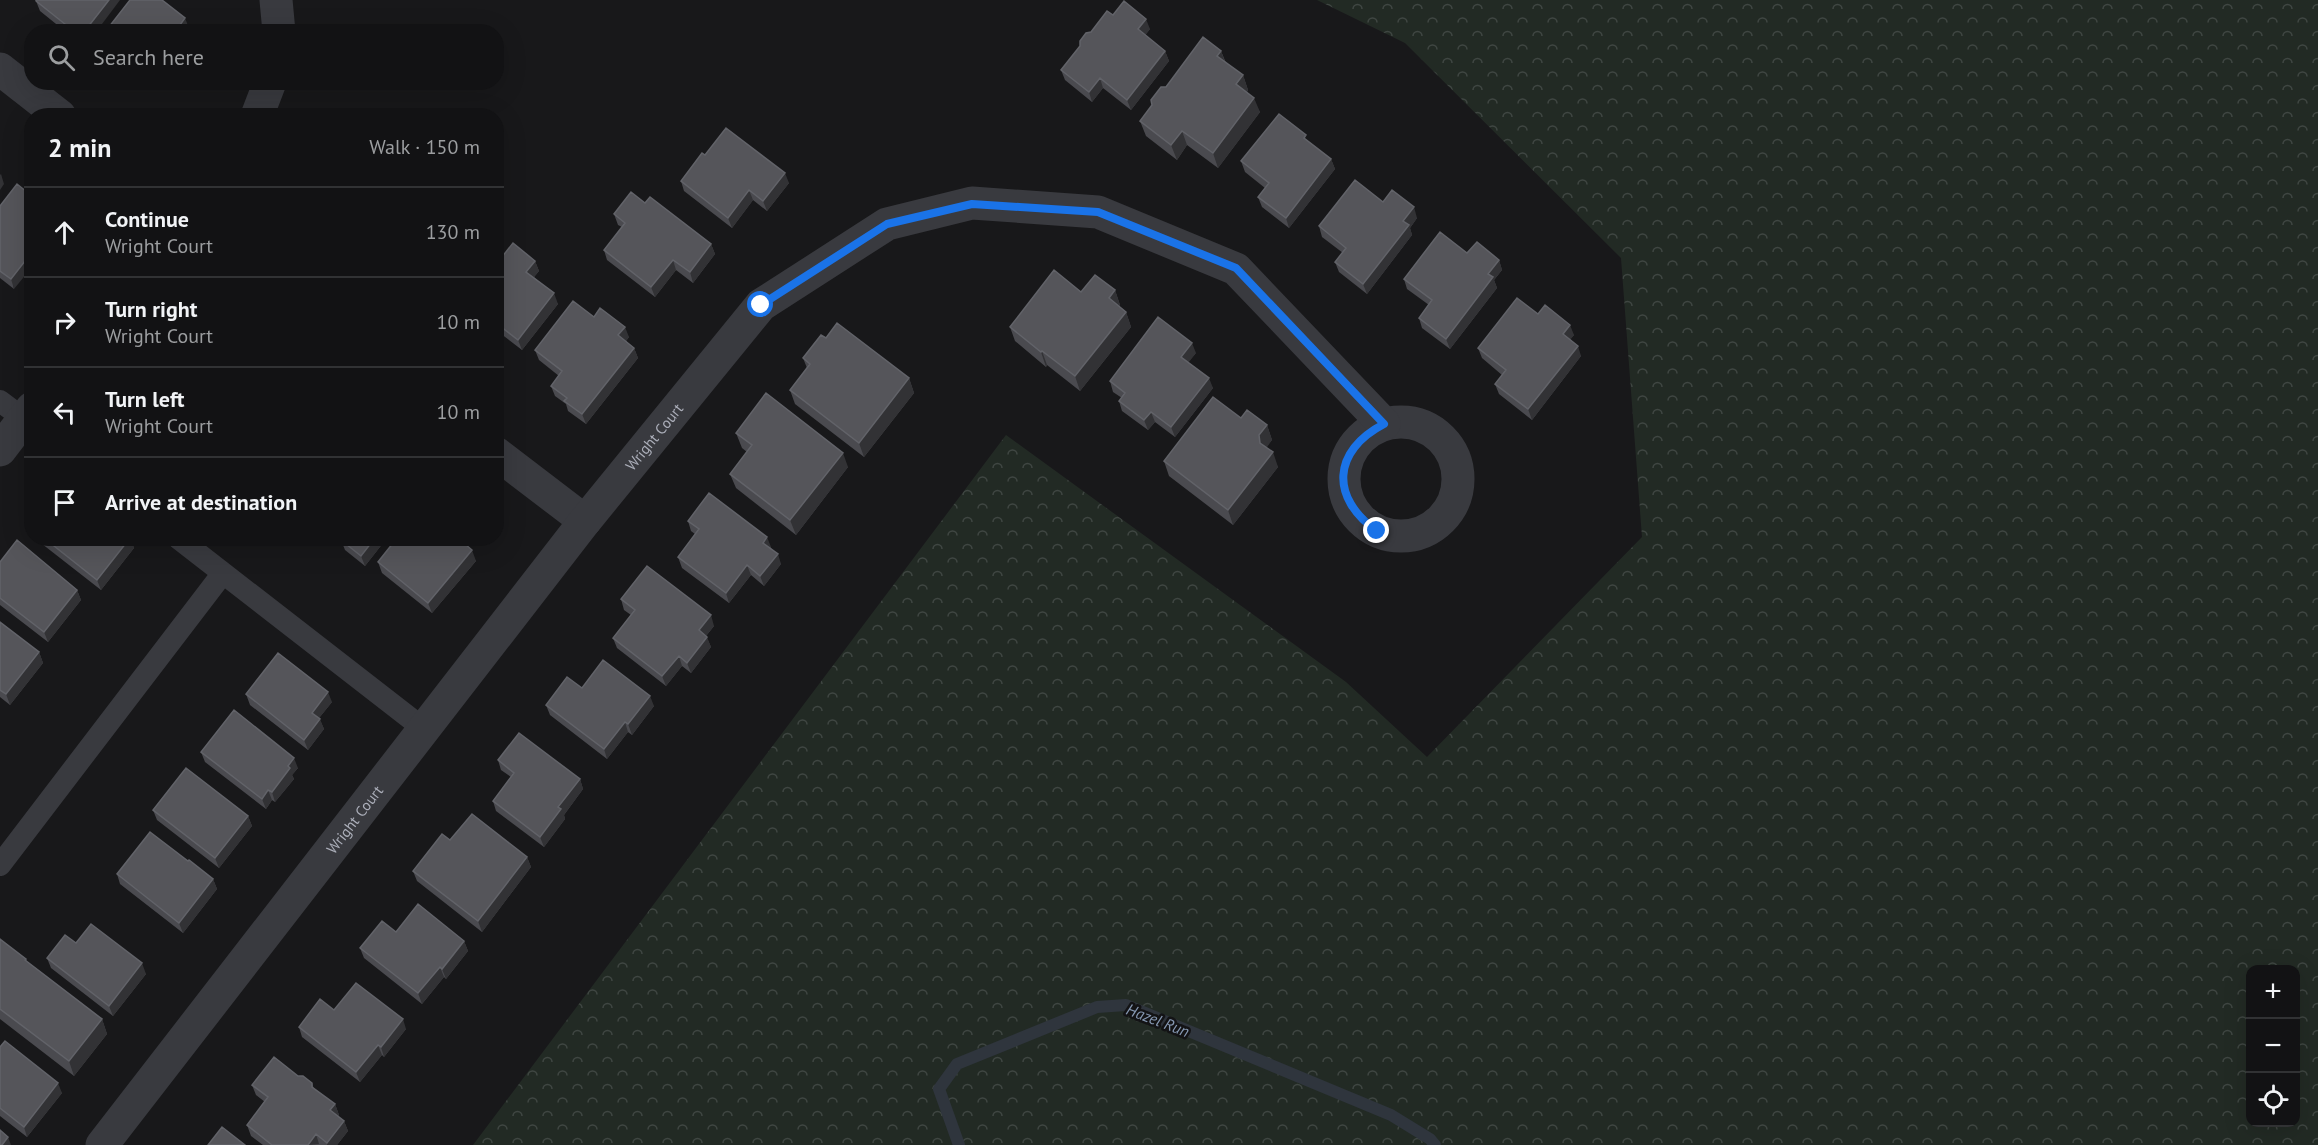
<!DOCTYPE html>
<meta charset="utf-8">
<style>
:root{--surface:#121214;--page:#1f2022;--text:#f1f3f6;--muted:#9c9ea0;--line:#313234}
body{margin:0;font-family:"PT Sans",sans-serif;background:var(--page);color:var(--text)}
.controls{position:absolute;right:18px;bottom:18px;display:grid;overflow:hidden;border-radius:12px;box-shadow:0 6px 24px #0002}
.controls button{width:54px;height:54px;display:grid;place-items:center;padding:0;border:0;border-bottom:2px solid var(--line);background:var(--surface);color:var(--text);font:30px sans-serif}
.stop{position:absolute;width:18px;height:18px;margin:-14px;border:4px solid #1a73e8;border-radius:50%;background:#fff}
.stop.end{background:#1a73e8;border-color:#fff;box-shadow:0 2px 6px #0008}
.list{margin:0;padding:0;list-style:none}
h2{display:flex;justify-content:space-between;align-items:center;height:78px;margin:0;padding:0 24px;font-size:26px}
h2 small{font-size:20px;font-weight:400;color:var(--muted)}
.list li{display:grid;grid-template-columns:39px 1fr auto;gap:18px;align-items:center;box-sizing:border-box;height:90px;padding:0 24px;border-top:2px solid var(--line)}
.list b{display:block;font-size:22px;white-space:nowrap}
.list p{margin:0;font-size:20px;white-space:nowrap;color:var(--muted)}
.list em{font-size:20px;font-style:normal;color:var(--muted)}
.icon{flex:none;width:33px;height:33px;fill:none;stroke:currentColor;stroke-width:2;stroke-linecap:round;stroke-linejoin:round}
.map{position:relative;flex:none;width:2318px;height:1145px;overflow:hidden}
.search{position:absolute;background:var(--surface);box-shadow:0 6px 24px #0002;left:24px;top:24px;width:480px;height:66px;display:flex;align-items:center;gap:15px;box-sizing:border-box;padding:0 21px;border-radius:24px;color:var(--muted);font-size:22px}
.panel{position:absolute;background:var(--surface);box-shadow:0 6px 24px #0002;left:24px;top:108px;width:480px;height:438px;border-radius:24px}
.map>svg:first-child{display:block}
.forest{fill:url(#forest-crowns);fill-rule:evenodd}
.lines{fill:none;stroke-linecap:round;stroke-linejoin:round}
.stream{stroke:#2f353d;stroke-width:12}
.service{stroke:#393a3f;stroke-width:22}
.minor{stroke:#393a3f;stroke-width:33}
.wall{fill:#4a4a4f}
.shaded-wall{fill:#323235}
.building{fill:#55555a;stroke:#626369;stroke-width:1.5}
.route{stroke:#1a73e8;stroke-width:8}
.labels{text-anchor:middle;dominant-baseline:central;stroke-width:5;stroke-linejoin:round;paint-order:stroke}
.street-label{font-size:15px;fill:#abaeb9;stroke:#131315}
.water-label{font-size:16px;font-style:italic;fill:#8597b1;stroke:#131315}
</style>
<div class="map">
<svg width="2318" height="1145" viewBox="0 0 2318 1145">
<defs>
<pattern id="forest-crowns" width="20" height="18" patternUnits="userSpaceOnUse" patternTransform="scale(1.5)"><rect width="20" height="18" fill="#222a24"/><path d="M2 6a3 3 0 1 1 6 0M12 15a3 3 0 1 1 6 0" fill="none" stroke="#3f4642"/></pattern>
</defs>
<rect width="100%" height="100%" fill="#18181a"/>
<!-- forest -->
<path class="forest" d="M1317,0H2318V1145H473L1006,435L1346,682L1427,757L1642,537L1621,258L1405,43ZM2250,970H2296V1122H2250Z"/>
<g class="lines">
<!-- stream -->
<path class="stream" d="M959,1145L939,1089L957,1064L1097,1007L1126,1005L1391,1115L1430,1139L1435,1145"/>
<!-- service -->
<path class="service" d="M0,401L32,425
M178,538L424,729
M0,865L223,573"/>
<!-- minor -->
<g class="minor">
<path d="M276,0L279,32"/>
<path d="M0,69L60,116"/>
<path d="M257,116L270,82"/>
<circle cx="1401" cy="479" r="57"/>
<path d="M0,450L32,408"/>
<path d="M496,453L585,521"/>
<path id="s1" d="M102,1145L585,521L761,305L887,224L972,203L1098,212L1236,269L1384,424"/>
</g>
</g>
<!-- wall -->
<path class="wall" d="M36,1L96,32H66L40,11Z
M1113,15L1150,29L1145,35L1165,51L1169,61L1131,110L1103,88L1092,102L1065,80L1061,70L1091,32Z
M1221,51L1226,63L1243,75L1248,90L1247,92L1260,112L1218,168L1187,145L1177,160L1146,136L1140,121L1166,87Z
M132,82H146L141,89Z
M1309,142L1331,159L1335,169L1289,228L1262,207L1258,197L1265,188L1245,172L1241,161Z
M705,155L789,183L767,211L753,200L732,228L684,191L681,181Z
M1383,202L1417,218L1410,228L1412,235L1367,294L1339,272L1335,262L1343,253L1322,237L1319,226Z
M645,203L711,244L715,254L693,283L676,270L655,297L607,260L604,250L622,227L618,225L614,214Z
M0,206L14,289L0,278Z
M496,253L502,257L535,261L539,271L534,277L558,304L522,350L496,330Z
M1467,253L1499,260L1502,270L1494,280L1497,288L1450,349L1422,328L1419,318L1429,305L1407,289L1404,279Z
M1115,290L1120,305L1119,306L1126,312L1131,327L1080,391L1047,365L1046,367L1015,341L1010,327L1081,292Z
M1538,314L1574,335L1570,339L1581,356L1532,420L1499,394L1495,384L1502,375L1482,358L1478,348Z
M594,317L629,337L626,341L634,348L638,358L586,424L568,411L566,404L555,396L551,386L559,376L539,360L535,350Z
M826,338L909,378L914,393L864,457L795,404L790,390L807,368L803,358Z
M1196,353L1188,362L1213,388L1175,437L1155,422L1148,430L1122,411L1119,401L1122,398L1113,392L1110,381Z
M1241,418L1267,425L1272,440L1266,447L1278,467L1233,525L1169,476L1164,461Z
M736,433L848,467L796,535L736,488L730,474L747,452L742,448Z
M688,521L771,547V548L781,564L764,586L751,575L729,603L682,568L678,557L695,534L691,531Z
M36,538H130L134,548L101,590L37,540Z
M342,538H387L365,566L345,550L341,540Z
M397,538H461L462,542L476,561L432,613L382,573L378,562Z
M0,562L77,590L81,600L48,642L0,605Z
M621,599L714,626L706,636L711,647L691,673L682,666L666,686L617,648L613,638L631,615L624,610Z
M0,622L39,652L43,663L10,705L0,697Z
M582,688L654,706L632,735L628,732L607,759L550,715L546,705Z
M246,694L332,702L319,718L324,729L308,750L250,705Z
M201,752L298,768L292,775L294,779L275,802L272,800L266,809L205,762Z
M498,760L580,779L583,789L564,815L565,819L544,847L496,811L493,801L511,777L501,770Z
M153,810L248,816L252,826L219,868L157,820Z
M450,840L527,857L531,867L482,932L417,881L413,871Z
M188,861L213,879L217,889L183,933L120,884L117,874Z
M396,932L464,941L468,951L446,979L444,977L422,1004L364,958L360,948Z
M0,939L26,959L27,962L102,1019L107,1034L74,1076L0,1019Z
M76,943L146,974L113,1016L51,968L47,958Z
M334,1010L406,1029L384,1057L382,1055L360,1082L302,1037L299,1027Z
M0,1047L62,1093L27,1137L0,1116Z
M298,1076L312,1083L314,1089L335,1104L339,1115L338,1116L344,1121L348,1131L337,1145H263L251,1136L247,1125L265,1102L256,1095L252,1085Z"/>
<!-- shaded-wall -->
<path class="shaded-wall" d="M109,0H120L96,32H84Z
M185,18L189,28L186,32H175Z
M1146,19L1150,29L1142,40L1138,29Z
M1165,51L1169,61L1131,110L1127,100Z
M1221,51L1226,65L1217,56Z
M1243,75L1248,90L1242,99L1236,84Z
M1100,78L1103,88L1092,102L1089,92Z
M139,82H146L141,89Z
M1254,98L1260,112L1218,168L1213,153Z
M1182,131L1187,145L1177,160L1171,145Z
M1331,159L1335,169L1289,228L1286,218Z
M785,173L789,183L767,211L763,201Z
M1,174L4,184L0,190V175Z
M749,190L753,200L732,228L728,218Z
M1414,207L1417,218L1410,228L1412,235L1367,294L1363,284L1403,221Z
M711,244L715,254L693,283L690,272Z
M32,252V267L14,289L11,279Z
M673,260L676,270L655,297L651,287Z
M1499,260L1502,270L1494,280L1497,288L1450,349L1446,339L1488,274Z
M535,261L539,271L530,282L526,272Z
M1115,290L1120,305L1114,313L1109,298Z
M554,293L558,304L522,350L518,340Z
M1126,312L1131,327L1080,391L1075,376Z
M1570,325L1574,335L1567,344L1563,334Z
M625,327L629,337L622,346L618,335Z
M1192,343L1196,353L1185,367L1181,357Z
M1578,346L1581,356L1532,420L1528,409Z
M634,348L638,358L586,424L582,414Z
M1042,351L1047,365L1046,367L1041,352Z
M909,378L914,393L864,457L859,443Z
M1209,378L1213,388L1175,437L1171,427Z
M1151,412L1155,422L1148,430L1144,420Z
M1267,425L1272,440L1265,450L1260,443L1259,435Z
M1273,452L1278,467L1233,525L1228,510Z
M843,453L848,467L796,535L790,520Z
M767,537L771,547L767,553L763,543Z
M130,538L134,548L101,590L97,580Z
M375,538H387L365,566L361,556Z
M472,550L476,561L432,613L428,603Z
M778,554L781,564L764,586L760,576Z
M747,565L751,575L729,603L726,593Z
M77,590L81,600L48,642L44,632Z
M711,615L714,626L703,640L699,630Z
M707,637L711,647L691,673L687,663Z
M39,652L43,663L10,705L6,694Z
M679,656L682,666L666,686L662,676Z
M328,692L332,702L315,723L312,713Z
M650,696L654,706L632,735L628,724Z
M320,719L324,729L308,750L304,740Z
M625,722L628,732L607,759L604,749Z
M294,758L298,768L292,775L294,779L275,802L272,792L288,766Z
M580,779L583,789L564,815L565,819L544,847L540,837L558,807Z
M268,790L272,800L266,809L262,799Z
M248,816L252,826L219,868L215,858Z
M527,857L531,867L482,932L478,921Z
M213,879L217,889L183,933L179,923Z
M464,941L468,951L446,979L442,969Z
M142,963L146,974L113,1016L109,1006Z
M440,967L444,977L422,1004L418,993Z
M102,1019L107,1034L74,1076L69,1061Z
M403,1019L406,1029L384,1057L381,1047Z
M378,1045L382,1055L360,1082L356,1072Z
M58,1083L62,1093L27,1137L24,1127Z
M335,1104L339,1115L334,1120L330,1110Z
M344,1121L348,1131L337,1145H327V1143Z
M316,1134L319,1144L308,1145Z
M8,1137L11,1145H2Z"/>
<!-- building -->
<path class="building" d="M36,0H109L84,32H75L36,1Z
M130,0H162L185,18L175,32H105Z
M1124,1L1146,19L1138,29L1165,51L1127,100L1100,78L1089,92L1061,70L1080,46V41L1086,33L1091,32L1107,11L1113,15Z
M1203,37L1221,51L1217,56L1243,75L1236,84L1254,98L1213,153L1182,131L1171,145L1140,121L1152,105L1151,100L1161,87H1166Z
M1279,114L1306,135L1304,138L1331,159L1286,218L1258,197L1269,183L1241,161Z
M726,128L785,173L763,201L749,190L728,218L681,181L702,153L705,155Z
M1355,180L1383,202L1392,190L1414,207L1403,221L1409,225L1363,284L1335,262L1346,248L1319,226Z
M17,184L32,196V252L11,279L0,271V206Z
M631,192L645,203L650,197L711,244L690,272L673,260L651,287L604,250L625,223L614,214Z
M1440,232L1467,253L1477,242L1499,260L1488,274L1493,277L1446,339L1419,318L1432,300L1404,279Z
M513,243L535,261L526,272L554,293L518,340L496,323V253L502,257Z
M1054,270L1081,292L1095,275L1115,290L1109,298L1126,312L1075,376L1042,351L1041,352L1010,327Z
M1517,298L1538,314L1545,305L1570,325L1563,334L1578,346L1528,409L1495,384L1506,370L1478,348Z
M573,301L594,317L600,308L625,327L618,335L634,348L582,414L564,401L567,398L551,386L562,371L535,350Z
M1158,317L1192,343L1181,357L1209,378L1171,427L1151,412L1144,420L1119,401L1125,393L1110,381Z
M837,323L909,378L859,443L790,390L810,364L803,358L821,335L826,338Z
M766,393L843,453L790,520L730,474L752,445L736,433Z
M1213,397L1241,418L1247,410L1267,425L1259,435L1260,443L1273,452L1228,510L1164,461Z
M709,493L767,537L763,543L778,554L760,576L747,565L726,593L678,557L699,529L688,521Z
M44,538H130L97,580Z
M343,538H375L361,556L341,540Z
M397,538H458L472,550L428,603L378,562Z
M17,540L77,590L44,632L0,598V562Z
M647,566L711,615L699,630L707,637L687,663L679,656L662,676L613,638L635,610L621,599Z
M0,622L39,652L6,694L0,690Z
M278,653L328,692L312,713L320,719L304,740L246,694Z
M603,660L650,696L628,724L625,722L604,749L546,705L567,677L582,688Z
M234,710L294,758L288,766L290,768L272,792L268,790L262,799L201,752Z
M519,733L580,779L558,807L561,809L540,837L493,801L514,773L498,760Z
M186,768L248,816L215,858L153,810Z
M472,814L527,857L478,921L413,871L442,834L450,840Z
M150,832L188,861L189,860L213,879L179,923L117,874Z
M418,904L464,941L442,969L440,967L418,993L360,948L382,921L396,932Z
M91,924L142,963L109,1006L47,958L65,935L76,943Z
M0,939L26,959L25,960L102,1019L69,1061L0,1009Z
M356,983L403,1019L381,1047L378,1045L356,1072L299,1027L320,999L334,1010Z
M5,1041L58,1083L24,1127L0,1108V1047Z
M274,1057L298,1076H303L312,1083V1087L335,1104L330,1110L344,1121L327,1143L316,1134L308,1145H272L247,1125L268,1097L252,1085Z
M222,1127L245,1145H208Z
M0,1130L8,1137L2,1145H0Z"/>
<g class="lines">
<!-- route -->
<path class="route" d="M761,305L887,224L972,204L1098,212L1236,268L1384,424C1332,451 1330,498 1377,531"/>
</g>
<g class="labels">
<!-- street labels -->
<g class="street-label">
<text stroke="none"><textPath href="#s1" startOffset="898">Wright Court</textPath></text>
<text stroke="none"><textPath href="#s1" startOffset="412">Wright Court</textPath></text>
</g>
<!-- water labels -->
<g class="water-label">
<text transform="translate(1158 1020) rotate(21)">Hazel Run</text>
</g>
</g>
</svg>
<div class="controls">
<button>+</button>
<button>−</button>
<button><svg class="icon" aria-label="locate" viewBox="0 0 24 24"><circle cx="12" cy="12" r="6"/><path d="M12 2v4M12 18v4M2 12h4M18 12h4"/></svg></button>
</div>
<div class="stop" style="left:761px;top:305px"></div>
<div class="stop end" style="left:1377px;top:531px"></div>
<div class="search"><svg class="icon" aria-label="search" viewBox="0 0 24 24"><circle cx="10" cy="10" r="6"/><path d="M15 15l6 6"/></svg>Search here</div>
<section class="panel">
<h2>2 min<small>Walk · 150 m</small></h2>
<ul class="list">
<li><svg class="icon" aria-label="ahead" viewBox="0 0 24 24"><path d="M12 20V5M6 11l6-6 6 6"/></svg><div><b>Continue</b><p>Wright Court</p></div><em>130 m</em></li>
<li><svg class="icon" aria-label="right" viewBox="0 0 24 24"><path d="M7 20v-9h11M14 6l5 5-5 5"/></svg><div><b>Turn right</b><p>Wright Court</p></div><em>10 m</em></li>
<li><svg class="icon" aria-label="left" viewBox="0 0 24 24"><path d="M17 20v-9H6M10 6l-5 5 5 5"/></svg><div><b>Turn left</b><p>Wright Court</p></div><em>10 m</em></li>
<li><svg class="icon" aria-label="arrive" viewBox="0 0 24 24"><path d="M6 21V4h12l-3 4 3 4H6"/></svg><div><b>Arrive at destination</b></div></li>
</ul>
</section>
</div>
